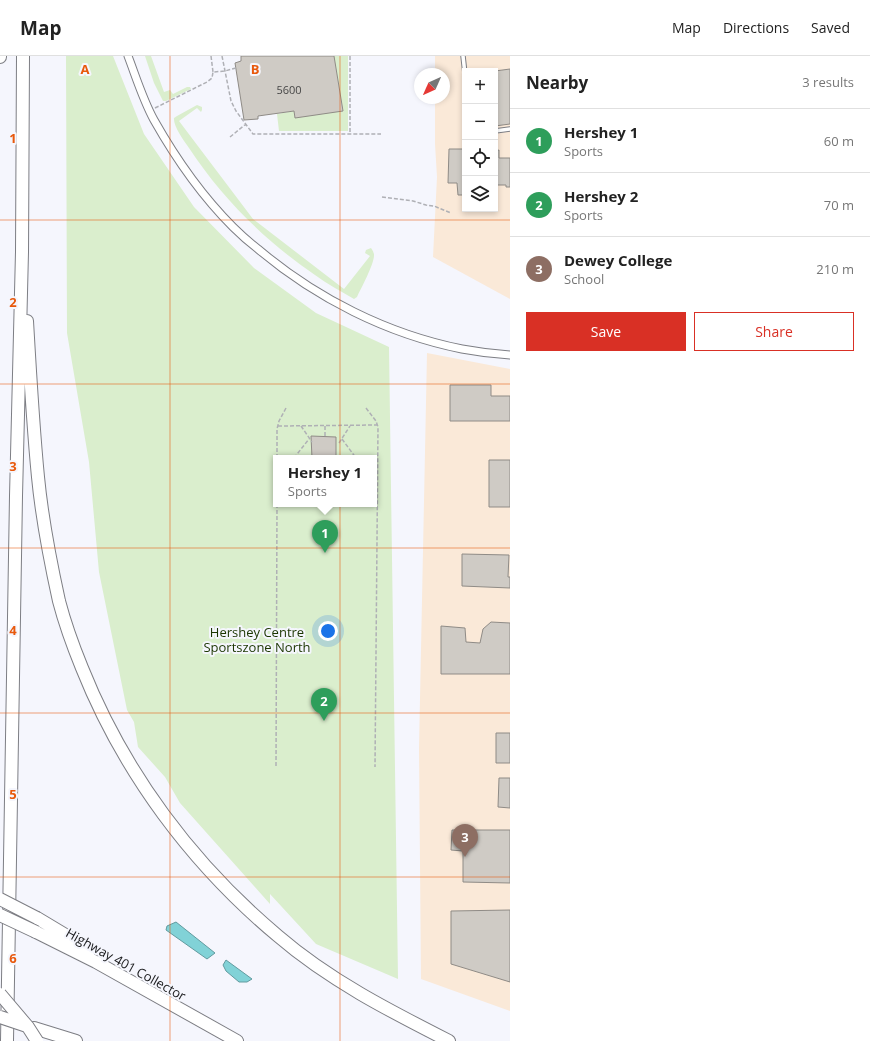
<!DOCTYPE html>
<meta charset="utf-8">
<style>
:root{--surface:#fff;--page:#f6f6f6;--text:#222;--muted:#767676;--line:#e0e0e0;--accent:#d93025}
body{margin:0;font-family:"Open Sans",sans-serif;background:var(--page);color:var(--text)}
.controls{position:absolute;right:12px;top:12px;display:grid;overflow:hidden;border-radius:0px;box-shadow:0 2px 6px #0003}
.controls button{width:36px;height:36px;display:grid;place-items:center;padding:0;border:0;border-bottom:1px solid var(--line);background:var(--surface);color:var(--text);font:20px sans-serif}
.compass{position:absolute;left:414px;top:12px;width:36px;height:36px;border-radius:50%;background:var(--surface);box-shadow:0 2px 6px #0003;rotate:225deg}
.you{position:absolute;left:328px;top:575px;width:14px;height:14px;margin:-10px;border:3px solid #fff;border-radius:50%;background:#1a73e8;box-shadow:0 0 0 6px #1a73e833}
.badge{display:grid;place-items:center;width:26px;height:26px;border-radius:50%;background:var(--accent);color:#fff;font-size:13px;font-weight:700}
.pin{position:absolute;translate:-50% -33px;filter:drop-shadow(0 1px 2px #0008)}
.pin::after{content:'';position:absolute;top:21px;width:14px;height:12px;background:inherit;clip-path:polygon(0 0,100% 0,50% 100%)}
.popup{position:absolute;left:273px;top:399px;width:104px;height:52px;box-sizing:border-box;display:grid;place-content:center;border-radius:0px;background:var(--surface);filter:drop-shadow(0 1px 3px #0005);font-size:13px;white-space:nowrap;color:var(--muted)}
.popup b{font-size:15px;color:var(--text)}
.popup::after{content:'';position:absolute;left:50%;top:100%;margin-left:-8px;border:8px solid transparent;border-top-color:var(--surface)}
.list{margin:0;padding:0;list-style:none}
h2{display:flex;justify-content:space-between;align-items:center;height:52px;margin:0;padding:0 16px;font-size:17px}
h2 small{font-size:13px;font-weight:400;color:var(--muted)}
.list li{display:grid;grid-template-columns:26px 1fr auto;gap:12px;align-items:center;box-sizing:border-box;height:64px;padding:0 16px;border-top:1px solid var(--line)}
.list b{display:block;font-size:15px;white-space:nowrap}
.list p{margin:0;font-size:13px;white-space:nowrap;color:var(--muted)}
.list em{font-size:13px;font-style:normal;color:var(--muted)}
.actions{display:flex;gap:8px;padding:12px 16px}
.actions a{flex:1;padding:9px 0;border:1px solid var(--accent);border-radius:0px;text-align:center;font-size:14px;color:var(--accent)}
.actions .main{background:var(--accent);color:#fff}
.icon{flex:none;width:22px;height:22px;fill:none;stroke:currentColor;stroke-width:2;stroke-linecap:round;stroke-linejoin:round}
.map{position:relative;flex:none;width:510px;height:985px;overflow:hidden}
header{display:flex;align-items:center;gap:24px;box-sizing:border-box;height:56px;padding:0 20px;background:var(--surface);border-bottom:1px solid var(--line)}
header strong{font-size:19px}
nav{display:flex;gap:22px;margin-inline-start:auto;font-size:14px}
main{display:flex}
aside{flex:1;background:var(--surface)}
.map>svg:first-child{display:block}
.industrial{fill:#fae9d8;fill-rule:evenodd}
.green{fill:#daeecd;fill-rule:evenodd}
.water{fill:#81d2d7;stroke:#629b9f}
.building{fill:#cfcbc5;stroke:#8f8b86}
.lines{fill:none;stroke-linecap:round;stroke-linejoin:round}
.service-casing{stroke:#7d7e84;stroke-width:5.5}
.minor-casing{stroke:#7d7e84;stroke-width:9}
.motorway-casing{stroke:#7d7e84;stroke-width:14}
.path{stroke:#afb0b5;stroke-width:1.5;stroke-dasharray:4 2;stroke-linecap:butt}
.service{stroke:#fff;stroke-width:3.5}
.minor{stroke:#fff;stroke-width:7}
.motorway{stroke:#fff;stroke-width:12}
.motorway-bridge-casing{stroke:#7d7e84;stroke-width:14;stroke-linecap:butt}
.motorway-bridge{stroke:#fff;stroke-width:12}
.grid{fill:none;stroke:#e8590c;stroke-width:1;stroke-opacity:0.55}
.labels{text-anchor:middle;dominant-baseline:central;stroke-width:4;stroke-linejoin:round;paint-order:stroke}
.number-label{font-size:11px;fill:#474747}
.park-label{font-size:13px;fill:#1b3600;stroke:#f5f6fd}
.street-label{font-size:13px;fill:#1a1b1d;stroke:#f5f6fd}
.grid-label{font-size:13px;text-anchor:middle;font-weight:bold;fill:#e8590c;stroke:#f5f6fd;stroke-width:4;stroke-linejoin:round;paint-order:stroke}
</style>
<header>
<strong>Map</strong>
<nav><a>Map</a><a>Directions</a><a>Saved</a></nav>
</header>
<main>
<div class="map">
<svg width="510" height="985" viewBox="0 0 510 985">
<rect width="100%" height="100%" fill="#f5f6fd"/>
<!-- industrial -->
<path class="industrial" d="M435,0H510V243L433,201L437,121L435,88V42H444V18H435ZM465,15H495V153H465Z
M427,297L510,313V955L421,923L419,692Z"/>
<!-- green -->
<path class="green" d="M66,0H113L144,78L194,151L254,212L316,257L389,291L398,923L316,888L270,838V848L180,747L165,721L138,691L134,666L127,654L99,516L89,406L67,277ZM276,402H374V448H276Z
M145,0H151L164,36L170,34L173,38L187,31H190L191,33L166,45H163L154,27Z
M334,0H348V75H279L277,58L294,55L295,62Z
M197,49L202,51V54L201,56L197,52L179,65L253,163L344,233L370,200L365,197L366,194L371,192C373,195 373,195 374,198C375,207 361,232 357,241L354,243C341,235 327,228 315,219C265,185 222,142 189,92C184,85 173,70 174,62L177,60Z"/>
<!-- water -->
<path class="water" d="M176,866L215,897L207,903L166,874L167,870Z
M226,904L252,923L247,926H239L226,915L223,909Z"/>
<!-- building -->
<path class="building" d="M241,0H334L343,55L295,62L294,55L258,60V63L244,64L235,7L241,5Z
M510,13V68L495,70V15Z
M449,93H465V139H458L457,127H448Z
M499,94V102H510V131H506V129H495V95Z
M450,329H491V340H510V365H450Z
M311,380L336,381V402H312Z
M489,404H510V451H489Z
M462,498L509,499L508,521H510V532L462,530Z
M491,566L510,567V618H441V570L465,572L466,586L480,587L483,573Z
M496,677H510V707H496Z
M499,722H510V752L498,751Z
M452,774H510V827L463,826V795L451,794Z
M510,854V926L451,908V855Z"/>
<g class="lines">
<!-- service casing -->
<g class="service-casing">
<path id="service" d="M463,0L465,18
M495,75L510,73"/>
</g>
<!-- minor casing -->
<g class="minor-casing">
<path id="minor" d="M128,0C136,21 143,44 154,64C176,103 202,140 233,171C241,179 249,186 258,193C316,242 387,278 462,293C478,296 494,298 510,299"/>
</g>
<!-- motorway casing -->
<g class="motorway-casing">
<path id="motorway" d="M0,1V0
M27,265C30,317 33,370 38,421C42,463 50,504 59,545C65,568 73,590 82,612C124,717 192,808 278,880C329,924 390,955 449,985
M37,862L72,883L88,898
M36,876L96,906L237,985
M34,972L76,985
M7,985L16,440L22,196L23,0"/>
</g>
<!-- path -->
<path class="path" d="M211,0L213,16
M222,0L231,45L236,55L253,78H381
M350,0V78
M155,52L207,26L212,22L213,16L225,15L236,12
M230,81L246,68
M382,141L413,145L426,149L434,150L451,157
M366,352L376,365L378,371L375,711
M278,370L377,369
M301,370L312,386
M325,380V370
M342,383L356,402
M339,387L350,370
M277,402V373L279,365L286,352
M294,402L309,383
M374,429L377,434
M276,710L277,448"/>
<!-- service -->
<use href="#service" class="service"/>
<!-- minor -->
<use href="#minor" class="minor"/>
<!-- motorway -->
<use href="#motorway" class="motorway"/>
<!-- motorway-bridge casing -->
<g class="motorway-bridge-casing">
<path id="motorway-bridge" d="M0,843L37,862
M0,859L36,876
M0,938L28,971L37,985
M0,961L27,970"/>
</g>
<!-- motorway-bridge -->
<use href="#motorway-bridge" class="motorway-bridge"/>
</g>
<!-- grid -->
<path class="grid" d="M170,0V985M340,0V985M0,164H510M0,328H510M0,492H510M0,657H510M0,821H510"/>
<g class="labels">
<!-- number labels -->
<g class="number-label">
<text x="289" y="33">5600</text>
</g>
<!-- park labels -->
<g class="park-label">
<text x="257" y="576">Hershey Centre<tspan x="257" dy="15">Sportszone North</tspan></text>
</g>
<!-- street labels -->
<g class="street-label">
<text transform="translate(126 908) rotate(29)">Highway 401 Collector</text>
</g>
</g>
<g class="grid-label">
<text x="85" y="18">A</text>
<text x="255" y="18">B</text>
<text x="13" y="87">1</text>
<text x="13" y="251">2</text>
<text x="13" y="415">3</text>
<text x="13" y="579">4</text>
<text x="13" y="743">5</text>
<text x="13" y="907">6</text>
</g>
</svg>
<div class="controls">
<button>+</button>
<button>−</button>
<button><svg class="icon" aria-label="locate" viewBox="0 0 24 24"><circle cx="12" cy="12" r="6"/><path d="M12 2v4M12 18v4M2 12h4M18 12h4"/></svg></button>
<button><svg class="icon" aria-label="layers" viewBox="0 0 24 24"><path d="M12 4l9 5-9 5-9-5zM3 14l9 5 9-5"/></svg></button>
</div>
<svg class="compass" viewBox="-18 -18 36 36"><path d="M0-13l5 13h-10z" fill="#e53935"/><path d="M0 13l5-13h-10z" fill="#767676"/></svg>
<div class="you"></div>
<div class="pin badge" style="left:325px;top:497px;background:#2e9e5b">1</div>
<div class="popup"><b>Hershey 1</b>Sports</div>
<div class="pin badge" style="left:324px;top:665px;background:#2e9e5b">2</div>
<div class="pin badge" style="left:465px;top:801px;background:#8d6e63">3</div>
</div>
<aside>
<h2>Nearby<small>3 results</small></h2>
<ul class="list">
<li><span class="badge" style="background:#2e9e5b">1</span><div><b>Hershey 1</b><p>Sports</p></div><em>60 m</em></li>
<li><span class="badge" style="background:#2e9e5b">2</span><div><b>Hershey 2</b><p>Sports</p></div><em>70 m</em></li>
<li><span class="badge" style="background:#8d6e63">3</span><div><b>Dewey College</b><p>School</p></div><em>210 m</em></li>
</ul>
<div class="actions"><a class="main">Save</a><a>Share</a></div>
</aside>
</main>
